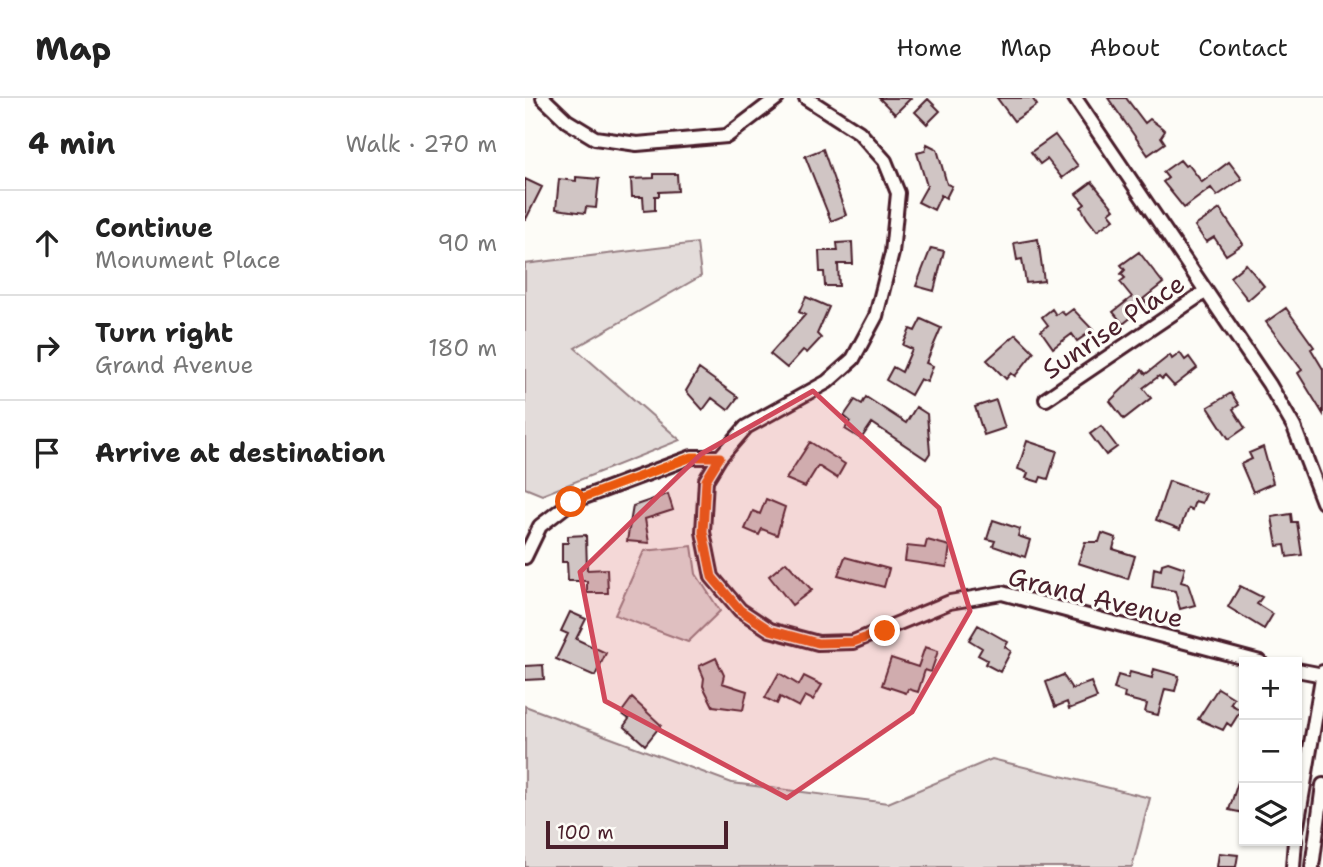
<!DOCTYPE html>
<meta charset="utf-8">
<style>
:root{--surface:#fff;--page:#f2f2f2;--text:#222;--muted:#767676;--line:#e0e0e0}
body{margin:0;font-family:"Shantell Sans",sans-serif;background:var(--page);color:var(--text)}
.controls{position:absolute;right:21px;bottom:21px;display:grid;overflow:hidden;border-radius:0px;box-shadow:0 2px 5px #0004}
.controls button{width:63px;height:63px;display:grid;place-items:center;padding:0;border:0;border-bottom:2px solid var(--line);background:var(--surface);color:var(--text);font:35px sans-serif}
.scale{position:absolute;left:21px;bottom:18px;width:182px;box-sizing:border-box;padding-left:7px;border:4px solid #4a1f2b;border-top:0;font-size:19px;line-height:24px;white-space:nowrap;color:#4a1f2b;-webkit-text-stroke:5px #fdfcf7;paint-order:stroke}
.stop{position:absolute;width:21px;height:21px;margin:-16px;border:5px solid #ea580c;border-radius:50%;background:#fff}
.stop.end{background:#ea580c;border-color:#fff;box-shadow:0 2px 7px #0008}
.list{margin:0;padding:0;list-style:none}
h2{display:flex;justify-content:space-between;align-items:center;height:91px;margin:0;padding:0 28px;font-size:30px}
h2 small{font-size:23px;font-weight:400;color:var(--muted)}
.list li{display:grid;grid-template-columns:46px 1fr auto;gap:21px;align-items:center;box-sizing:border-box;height:105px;padding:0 28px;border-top:2px solid var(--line)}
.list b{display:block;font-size:26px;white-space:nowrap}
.list p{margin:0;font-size:23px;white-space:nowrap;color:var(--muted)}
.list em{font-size:23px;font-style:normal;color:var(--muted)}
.icon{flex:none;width:38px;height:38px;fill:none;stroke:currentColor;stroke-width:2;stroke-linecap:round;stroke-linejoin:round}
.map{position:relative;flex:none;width:798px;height:769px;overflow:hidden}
header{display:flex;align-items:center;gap:42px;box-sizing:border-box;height:98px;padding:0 35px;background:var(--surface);border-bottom:2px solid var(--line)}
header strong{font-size:33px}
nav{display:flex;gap:38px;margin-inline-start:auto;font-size:24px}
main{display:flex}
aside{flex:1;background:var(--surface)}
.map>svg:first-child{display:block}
.green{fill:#e3dcda;stroke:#967e82;stroke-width:2}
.building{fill:#d0c5c4;stroke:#4a1f2b;stroke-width:2}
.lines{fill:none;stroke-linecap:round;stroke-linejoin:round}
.minor-casing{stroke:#4a1f2b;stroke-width:18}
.minor{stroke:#fdfcf7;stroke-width:12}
.route{stroke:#ea580c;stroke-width:9}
.marked{fill:#d1495b;fill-opacity:0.2;stroke:#d1495b;stroke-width:5;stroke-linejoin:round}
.labels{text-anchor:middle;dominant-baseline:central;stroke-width:6;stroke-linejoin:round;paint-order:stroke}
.street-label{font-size:26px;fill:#4a1f2b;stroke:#fdfcf7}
</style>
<header>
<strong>Map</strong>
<nav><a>Home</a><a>Map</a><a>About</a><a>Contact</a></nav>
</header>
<main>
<aside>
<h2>4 min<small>Walk · 270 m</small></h2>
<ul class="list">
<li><svg class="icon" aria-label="ahead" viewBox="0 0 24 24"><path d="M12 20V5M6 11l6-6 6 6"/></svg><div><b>Continue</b><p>Monument Place</p></div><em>90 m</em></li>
<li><svg class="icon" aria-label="right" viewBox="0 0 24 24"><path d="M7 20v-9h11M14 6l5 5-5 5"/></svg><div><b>Turn right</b><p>Grand Avenue</p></div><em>180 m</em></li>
<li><svg class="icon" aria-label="arrive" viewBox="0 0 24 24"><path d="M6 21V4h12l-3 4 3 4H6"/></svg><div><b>Arrive at destination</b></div></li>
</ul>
</aside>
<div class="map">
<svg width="798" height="769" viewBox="0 0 798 769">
<rect width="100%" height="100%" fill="#fdfcf7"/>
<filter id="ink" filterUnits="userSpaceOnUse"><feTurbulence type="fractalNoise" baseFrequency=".0143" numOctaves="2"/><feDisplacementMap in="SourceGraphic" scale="14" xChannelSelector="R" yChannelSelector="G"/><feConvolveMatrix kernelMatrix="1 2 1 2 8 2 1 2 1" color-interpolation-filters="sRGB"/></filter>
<g filter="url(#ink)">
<!-- green -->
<path class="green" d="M172,145L176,178L50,250L155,342L17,397L0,390V166Z
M167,448L171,476L195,513L163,544L90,517L119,453Z
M0,608L207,685L363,705L467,661L625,700L607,769H0Z"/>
<!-- building -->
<path class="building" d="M354,0H386L370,16Z
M472,0H507L512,7L489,23Z
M583,0H601L620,25L625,21L637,30L640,33L636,39L640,45L623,57Z
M403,1L415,13L402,26L390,14Z
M530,37L553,68L537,80L522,61L515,66L506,54Z
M402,46L412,51L422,86L427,88L421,100L416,97L409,112L393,104L402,88L392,55L400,53Z
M298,51L321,117L306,123L280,58Z
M655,62L660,68L663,66L677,84L704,64L717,81L692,98L686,90L659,110L638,84L643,80L638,74Z
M129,76H152L153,93L134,94V98H130V112L119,113L118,99H107L106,81L129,80Z
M51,79L74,81L71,110L61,109L60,115L31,111L34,81L51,83Z
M0,81L17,89L0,123Z
M567,84L589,111L584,115L589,121L572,133L562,120L556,109L560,106L551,96Z
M695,111L718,146L701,157L689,139L681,144L670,128Z
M513,141L519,183L501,185L497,161L492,162L489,145Z
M327,144L328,166H313L314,188H300L299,174H295L294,153H313L312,145Z
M406,150L419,153L409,193L391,188Z
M614,154L638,185L618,201L623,206L598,226L588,214L607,199L595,184L600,180L596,176L600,172L596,167Z
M721,166L739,188L723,202L705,179Z
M281,199L304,209L292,236L296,240L282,255L278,252L262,270L245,256L280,217L274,214Z
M761,210L789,249L786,251L798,271V316L773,275L777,272L741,224Z
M527,211L531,217L536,213L540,217L548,211L568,232L552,243L547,236L528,250L516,233L523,227L517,219Z
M396,221L416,230L401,265L408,268L402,284L395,281L386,297L361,282L368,269L377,274L387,251L378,247L385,231L390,233Z
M491,236L509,254L490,278L486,275L481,281L462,262Z
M655,255L660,262L664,259L672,270L649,288L640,278L637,281L634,278L618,290L626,300L599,321L585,303L617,272L621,276L645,257L647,261Z
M174,271L213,299L203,312L187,300L178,312L161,293Z
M706,295L714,307L708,311L720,330L704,341L683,309Z
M341,299L381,325L391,309L402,316L405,355L401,361L347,325L336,341L320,331L325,323L319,318L330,302L337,306Z
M471,302L480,330L459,337L450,309Z
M576,328L592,349L581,357L565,336Z
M502,343L532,353L523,381L516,379L514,384L501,380L503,375L493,371Z
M285,344L320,366L312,380L293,368L280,389L261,381Z
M738,349L748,385L728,394L716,366L727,361L724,355Z
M644,383L681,396L677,405L670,403L667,412L663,410L655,431L631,422Z
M143,396L148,412L120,421L124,445L102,443L108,408Z
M241,401L260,409L252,437L237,431L234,437L220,431L228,413L235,416Z
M766,416L767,424H772L777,457L762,459L760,447L752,448L747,419Z
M468,422L495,431L493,438L505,442L500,459L468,448L470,443L462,441Z
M577,435L591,440L588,451L610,458L603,481L553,465L560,444H574Z
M61,437L62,472L82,471L83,495H62V483H43L42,464H37V445H43V438Z
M402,442L425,448L422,469L380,463L382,448L400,450Z
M320,459L364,471L359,489L313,477Z
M261,464L287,492L267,507L244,478Z
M643,464L660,470L656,484L663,486L670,507L655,511L650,493L627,489L629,470L636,472L637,466Z
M715,488L737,499L732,506L748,516L739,531L703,509Z
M45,514L61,521L51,541L81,555L70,578L31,561L43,536L36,533Z
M453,527L483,544L480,549L486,553L475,574L460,566L462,562L453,557L457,550L444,542Z
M400,549L413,553L406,574L400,572L393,594L383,591L381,595L357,587L366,560L393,569Z
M191,560L199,577L197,585L222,593L218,612L188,608L178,588L179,580L174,568Z
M18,567L19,581L0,582V568Z
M629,571L654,578L650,593L640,591L633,617L620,614L622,606L599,600L600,595L589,591L593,577L603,580L605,574L627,580Z
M254,575L274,587L279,578L297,587L288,602L280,598L274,609L255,599L252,606L240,600Z
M538,577L547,591L566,584L572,600L544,611L542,604L530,609L521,584Z
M693,590L709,600L705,606L716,612L706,628L702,625L698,632L673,621Z
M107,600L136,627L120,647L99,628L104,621L96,615Z
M715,678L719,679V715L704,712Z
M694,755L713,757L711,769H692Z"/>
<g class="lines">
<!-- minor casing -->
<g class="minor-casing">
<path id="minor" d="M18,0L42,23L70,40L112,46L202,38L252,0
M281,0L334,34L360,63L373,95L367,155L351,218L328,261L302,284L221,329L195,359L181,382L178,434L187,479L215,512L245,532L293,545L328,544L425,504L477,495L735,564
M550,0L744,286L769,329L798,404
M521,301L681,193
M0,459L15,428L46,404L167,359H195
M772,572L798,577
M772,728L798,574
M768,769L770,743
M787,769L798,687"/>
</g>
<!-- minor -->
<use href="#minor" class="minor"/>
</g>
</g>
<g class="lines" filter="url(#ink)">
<!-- route -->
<path class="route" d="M46,404L167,359H195L181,382L178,434L187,479L215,512L245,532L293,545L328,544L360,533"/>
</g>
<!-- marked area -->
<path class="marked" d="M288,293L414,410L445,513L387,614L262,700L80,603L55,474L176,356Z"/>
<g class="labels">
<!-- street labels -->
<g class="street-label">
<text transform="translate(588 228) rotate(-34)">Sunrise Place</text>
<text transform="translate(571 499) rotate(14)">Grand Avenue</text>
</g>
</g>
</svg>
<div class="controls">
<button>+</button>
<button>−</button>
<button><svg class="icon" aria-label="layers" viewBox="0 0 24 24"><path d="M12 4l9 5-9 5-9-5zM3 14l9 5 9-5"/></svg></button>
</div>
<div class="scale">100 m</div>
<div class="stop" style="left:46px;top:404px"></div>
<div class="stop end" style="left:360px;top:533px"></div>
</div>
</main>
